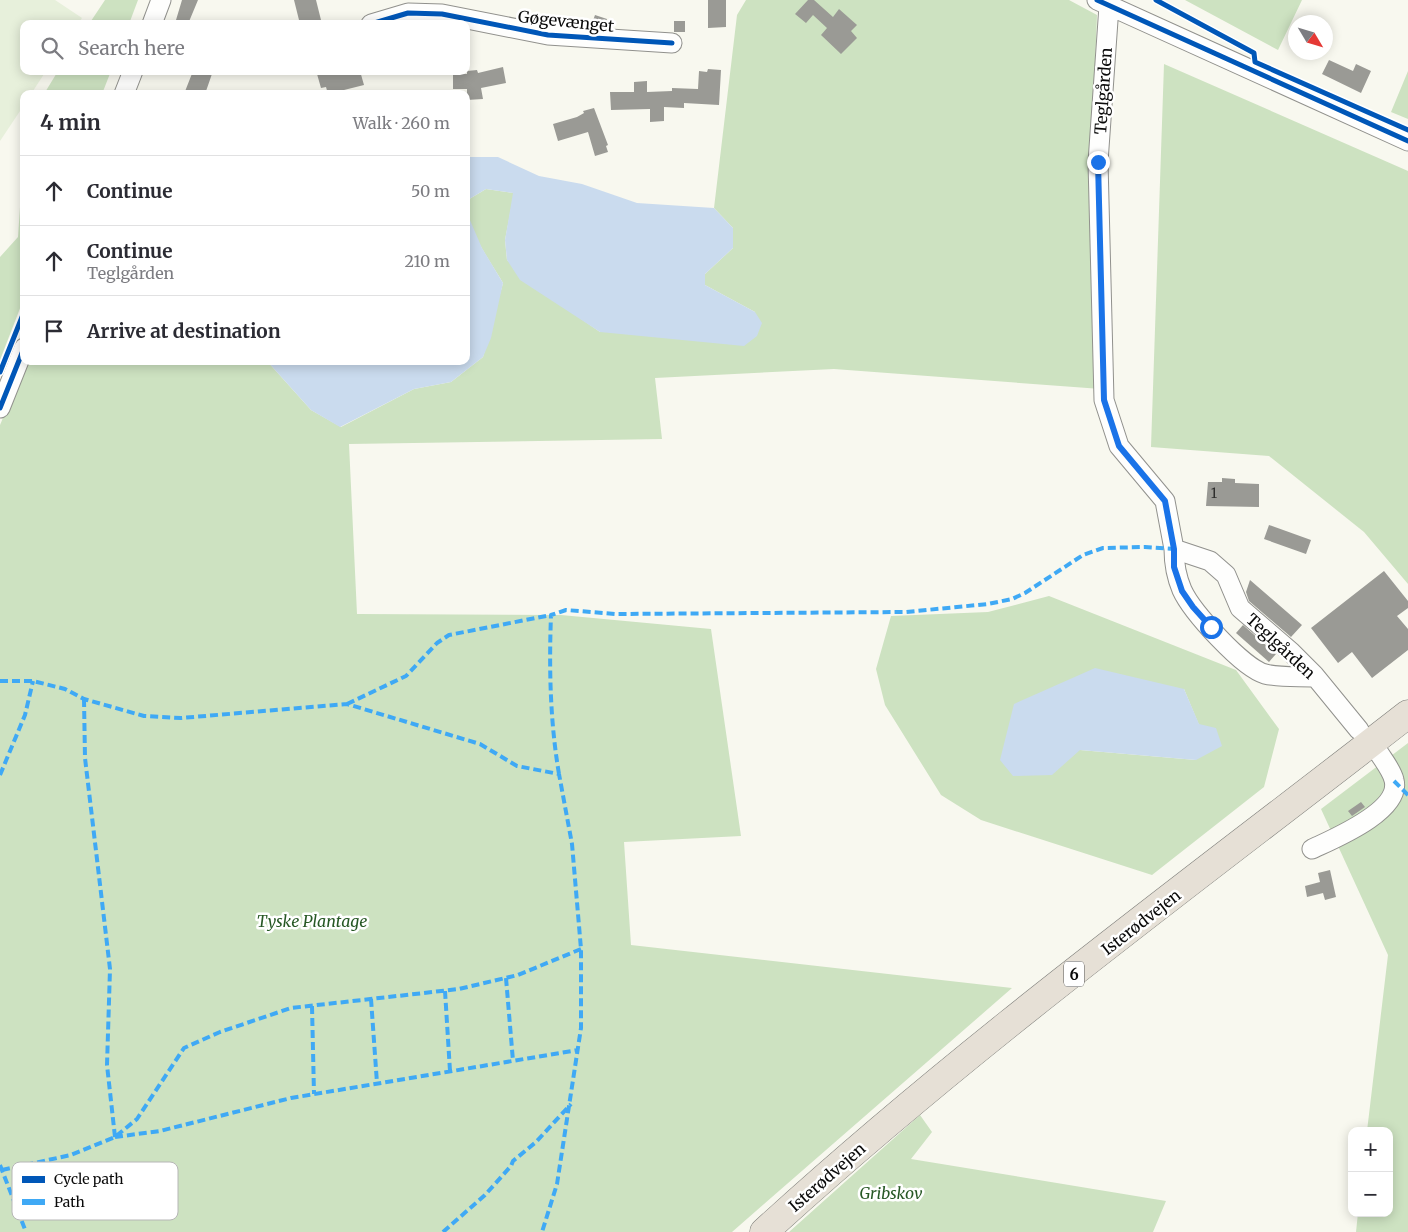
<!DOCTYPE html>
<meta charset="utf-8">
<style>
:root{--surface:#fff;--page:#f7f7f7;--text:#2b2b33;--muted:#7c7c81;--line:#e1e1e2}
body{margin:0;font-family:Merriweather,serif;background:var(--page);color:var(--text)}
.controls{position:absolute;right:15px;bottom:15px;display:grid;overflow:hidden;border-radius:10px;box-shadow:0 2px 12px #0003}
.controls button{width:45px;height:45px;display:grid;place-items:center;padding:0;border:0;border-bottom:1px solid var(--line);background:var(--surface);color:var(--text);font:25px sans-serif}
.compass{position:absolute;left:1288px;top:15px;width:45px;height:45px;border-radius:50%;background:var(--surface);box-shadow:0 2px 12px #0003;rotate:128deg}
.stop{position:absolute;width:15px;height:15px;margin:-11px;border:4px solid #1a73e8;border-radius:50%;background:#fff}
.stop.end{background:#1a73e8;border-color:#fff;box-shadow:0 1px 5px #0008}
.list{margin:0;padding:0;list-style:none}
h2{display:flex;justify-content:space-between;align-items:center;height:65px;margin:0;padding:0 20px;font-size:21px}
h2 small{font-size:16px;font-weight:400;color:var(--muted)}
.list li{display:grid;grid-template-columns:32px 1fr auto;gap:15px;align-items:center;box-sizing:border-box;height:70px;padding:0 20px;border-top:1px solid var(--line)}
.list b{display:block;font-size:19px;white-space:nowrap}
.list p{margin:0;font-size:16px;white-space:nowrap;color:var(--muted)}
.list em{font-size:16px;font-style:normal;color:var(--muted)}
.icon{flex:none;width:28px;height:28px;fill:none;stroke:currentColor;stroke-width:2;stroke-linecap:round;stroke-linejoin:round}
.map{position:relative;flex:none;width:1408px;height:1232px;overflow:hidden}
.search{position:absolute;background:var(--surface);box-shadow:0 2px 12px #0003;left:20px;top:20px;width:450px;height:55px;display:flex;align-items:center;gap:12px;box-sizing:border-box;padding:0 18px;border-radius:10px;color:var(--muted);font-size:19px}
.panel{position:absolute;background:var(--surface);box-shadow:0 2px 12px #0003;left:20px;top:90px;width:450px;height:275px;border-radius:10px}
.map>svg:first-child{display:block}
.forest{fill:#cde2c1;fill-rule:evenodd}
.pitch{fill:#e7f0db}
.water{fill:#cadbee}
.building{fill:#9a9a95}
.lines{fill:none;stroke-linecap:round;stroke-linejoin:round}
.minor-casing{stroke:#91918d;stroke-width:21}
.highway-casing{stroke:#7e7e7a;stroke-width:29}
.minor{stroke:#fefefd;stroke-width:19}
.highway{stroke:#e6e0d6;stroke-width:28}
.quiet{stroke:#3fa9f5;stroke-width:4;stroke-dasharray:8 4;stroke-linecap:butt}
.cycleway-casing{stroke:#fff;stroke-width:8}
.cycleway{stroke:#0057b8;stroke-width:5}
.route{stroke:#1a73e8;stroke-width:6}
.labels{text-anchor:middle;dominant-baseline:central;stroke-width:5;stroke-linejoin:round;paint-order:stroke}
.number-label{font-size:14px;fill:#2e2e2d}
.shield{fill:#fff;stroke:#545454;stroke-width:1}
.shield-label{font-size:15px;font-weight:bold;fill:#0a0a0a}
.street-label{font-size:16px;fill:#0a0a0a;stroke:#fff}
.park-label{font-size:16px;font-style:italic;fill:#275825;stroke:#fff}
.key{fill:#fff;stroke:#b6b6b6;stroke-width:1}
.key-label{font-size:14px;fill:#0a0a0a}
</style>
<div class="map">
<svg width="1408" height="1232" viewBox="0 0 1408 1232">
<rect width="100%" height="100%" fill="#f8f8ef"/>
<!-- forest -->
<path class="forest" d="M105,0H138L129,24H89Z
M746,0H1069L1097,15L1092,145L1101,389L834,369L655,378L662,439L349,444L357,614L561,615L711,629L741,836L624,842L631,945L1012,988L732,1232H0V425L27,361H267L311,410L341,427L414,389L451,382L483,357L503,283C489,259 466,229 466,201L486,189L514,193L505,240L507,260L564,307L600,332L755,312L705,285V274L733,248V228L714,208L737,15Z
M1185,0H1302L1278,50Z
M1164,64L1408,171V584L1364,532L1269,456L1151,447Z
M58,71H111L102,94H44Z
M1408,71V119L1391,112Z
M24,147V298L0,360V257L18,237Z
M1049,596L1236,670L1279,729L1264,787L1152,875L981,820L941,795L885,705L876,669L891,616L988,612ZM1184,689L1199,725L1196,760L1080,750Z
M1408,743V1232H1356L1358,1213H1389V1131H1367L1388,955L1321,809Z
M920,1115L932,1132L911,1159L1166,1201L1153,1232H789Z"/>
<!-- pitch -->
<path class="pitch" d="M0,0H55L82,18L78,24H24V71H46L31,94H24V105L0,141Z"/>
<!-- water -->
<path class="water" d="M466,157H498L539,176L582,184L637,203L714,208L733,228V248L705,274V285L755,312L762,323L757,336L744,346L600,332L520,280L507,260L505,240L513,193L486,189L466,201Z
M466,211L482,248L503,283L491,338L483,357L451,382L414,389L340,427L311,410L267,361H466Z
M1095,668L1184,689L1199,724L1216,728L1222,746L1196,760L1080,750L1052,775L1013,776L1000,760L1014,704Z"/>
<!-- building -->
<path class="building" d="M182,0H198L188,24L176,20Z
M294,0H316L322,24H300Z
M708,0H726V27L708,28Z
M808,0H814L833,17L839,9L857,25L851,31L857,38L841,54L821,35L827,28L813,15L806,23L795,14Z
M595,15L607,19L604,27L591,26Z
M674,21H685V32H674Z
M1329,60L1353,71L1356,64L1371,71L1361,93L1322,74Z
M503,67L506,83L481,88L483,99L467,100V89H453V74H467V71L477,70L478,73Z
M708,69L721,70L719,105L684,103V108L664,107V121L650,122V109L611,110L610,92H634V82L647,81V92L672,91V88L698,89L699,71L707,72Z
M193,71H213L205,94H184Z
M326,71H329L331,75L343,71H360L364,85L328,94L326,87L321,88L317,74Z
M594,108L608,145L606,146L608,152L595,156L588,132L558,141L553,124L577,117L584,113L583,111Z
M1222,478L1235,479V483L1259,484V507L1206,506L1208,482H1222Z
M1269,525L1311,540L1306,554L1264,539Z
M1384,571L1408,601V608L1397,616L1408,629V650L1372,678L1352,652L1338,663L1311,628Z
M1250,580L1302,625L1291,637L1249,601L1246,592Z
M1243,625L1276,654L1269,662L1236,633Z
M1361,802L1365,807L1352,816L1348,811Z
M1330,870L1336,897L1325,900L1323,893L1307,897L1305,886L1320,882L1318,873Z"/>
<g class="lines">
<!-- minor casing -->
<g class="minor-casing">
<path id="minor" d="M1097,0L1408,141
M1109,6L1098,162L1104,400L1119,446L1165,501L1174,549L1210,561L1226,575L1240,608L1291,652L1314,675L1359,730
M152,24L161,0
M371,24L408,13L442,14L548,35L672,43
M124,94L133,71
M0,408L24,348
M1174,549C1174,564 1176,576 1182,590C1192,612 1243,668 1265,674C1281,678 1299,676 1315,677
M1312,849C1333,839 1402,811 1394,780C1392,771 1384,761 1379,753"/>
</g>
<!-- highway casing -->
<g class="highway-casing">
<path id="highway" d="M764,1232C967,1046 1191,883 1408,714"/>
</g>
<!-- minor -->
<use href="#minor" class="minor"/>
<!-- highway -->
<use href="#highway" class="highway"/>
<!-- quiet -->
<path class="quiet" d="M0,681H33L65,689L84,699L144,716L181,718L347,704L480,744L517,766L559,774L572,844L581,949V1028L557,1184L542,1232
M84,699L85,758L110,969L107,1065L115,1137
M347,704L406,676L437,643L449,635L551,615
M559,774C550,721 549,668 551,615L566,610L616,614L906,612L988,604L1012,599L1025,593L1083,555L1103,548L1145,547L1174,549
M0,775L25,715L33,681
M1394,781L1408,795
M506,978L513,1061
M445,991L450,1071
M371,999L377,1083
M312,1006L314,1094
M115,1137L160,1131L291,1098L578,1050
M0,1165L26,1232
M2,1170L71,1155L115,1137L137,1119L184,1048L220,1032L291,1008L459,989L518,975L581,949
M443,1232L485,1195L511,1166L513,1161L536,1142L571,1104"/>
<!-- cycleway casing -->
<g class="cycleway-casing">
<path id="cycleway" d="M1097,0L1408,141
M1156,0L1254,53L1255,62L1408,130
M371,24L408,13L442,14L548,35L672,43
M0,372L24,312
M0,408L24,348"/>
</g>
<!-- cycleway -->
<use href="#cycleway" class="cycleway"/>
</g>
<g class="lines">
<!-- route -->
<path class="route" d="M1098,162L1104,400L1119,446L1165,501L1174,549V567L1182,591L1193,607L1211,627"/>
</g>
<g class="labels">
<!-- number labels -->
<g class="number-label">
<text x="1214" y="493">1</text>
</g>
<!-- shield labels -->
<rect class="shield" x="1064" y="961.5" width="20" height="25" rx="4"/>
<g class="shield-label">
<text x="1074" y="974">6</text>
</g>
<!-- street labels -->
<g class="street-label">
<text transform="translate(566 21) rotate(6)">Gøgevænget</text>
<text transform="translate(1103 91) rotate(-86)">Teglgården</text>
<text transform="translate(1281 646) rotate(43)">Teglgården</text>
<text transform="translate(1141 922) rotate(-38)">Isterødvejen</text>
<text transform="translate(827 1177) rotate(-41)">Isterødvejen</text>
</g>
<!-- park labels -->
<g class="park-label">
<text x="312" y="921">Tyske Plantage</text>
<text x="891" y="1193">Gribskov</text>
</g>
</g>
<!-- legend -->
<rect x="12" y="1162" width="166" height="58" rx="8" class="key"/>
<rect x="22" y="1176" width="23" height="7" fill="#0057b8"/>
<rect x="22" y="1199" width="23" height="6" fill="#3fa9f5"/>
<g class="key-label">
<text x="54" y="1184">Cycle path</text>
<text x="54" y="1207">Path</text>
</g>
</svg>
<div class="controls">
<button>+</button>
<button>−</button>
</div>
<svg class="compass" viewBox="-18 -18 36 36"><path d="M0-13l5 13h-10z" fill="#e53935"/><path d="M0 13l5-13h-10z" fill="#7c7c81"/></svg>
<div class="stop" style="left:1211px;top:627px"></div>
<div class="stop end" style="left:1098px;top:162px"></div>
<div class="search"><svg class="icon" aria-label="search" viewBox="0 0 24 24"><circle cx="10" cy="10" r="6"/><path d="M15 15l6 6"/></svg>Search here</div>
<section class="panel">
<h2>4 min<small>Walk · 260 m</small></h2>
<ul class="list">
<li><svg class="icon" aria-label="ahead" viewBox="0 0 24 24"><path d="M12 20V5M6 11l6-6 6 6"/></svg><div><b>Continue</b></div><em>50 m</em></li>
<li><svg class="icon" aria-label="ahead" viewBox="0 0 24 24"><path d="M12 20V5M6 11l6-6 6 6"/></svg><div><b>Continue</b><p>Teglgården</p></div><em>210 m</em></li>
<li><svg class="icon" aria-label="arrive" viewBox="0 0 24 24"><path d="M6 21V4h12l-3 4 3 4H6"/></svg><div><b>Arrive at destination</b></div></li>
</ul>
</section>
</div>
